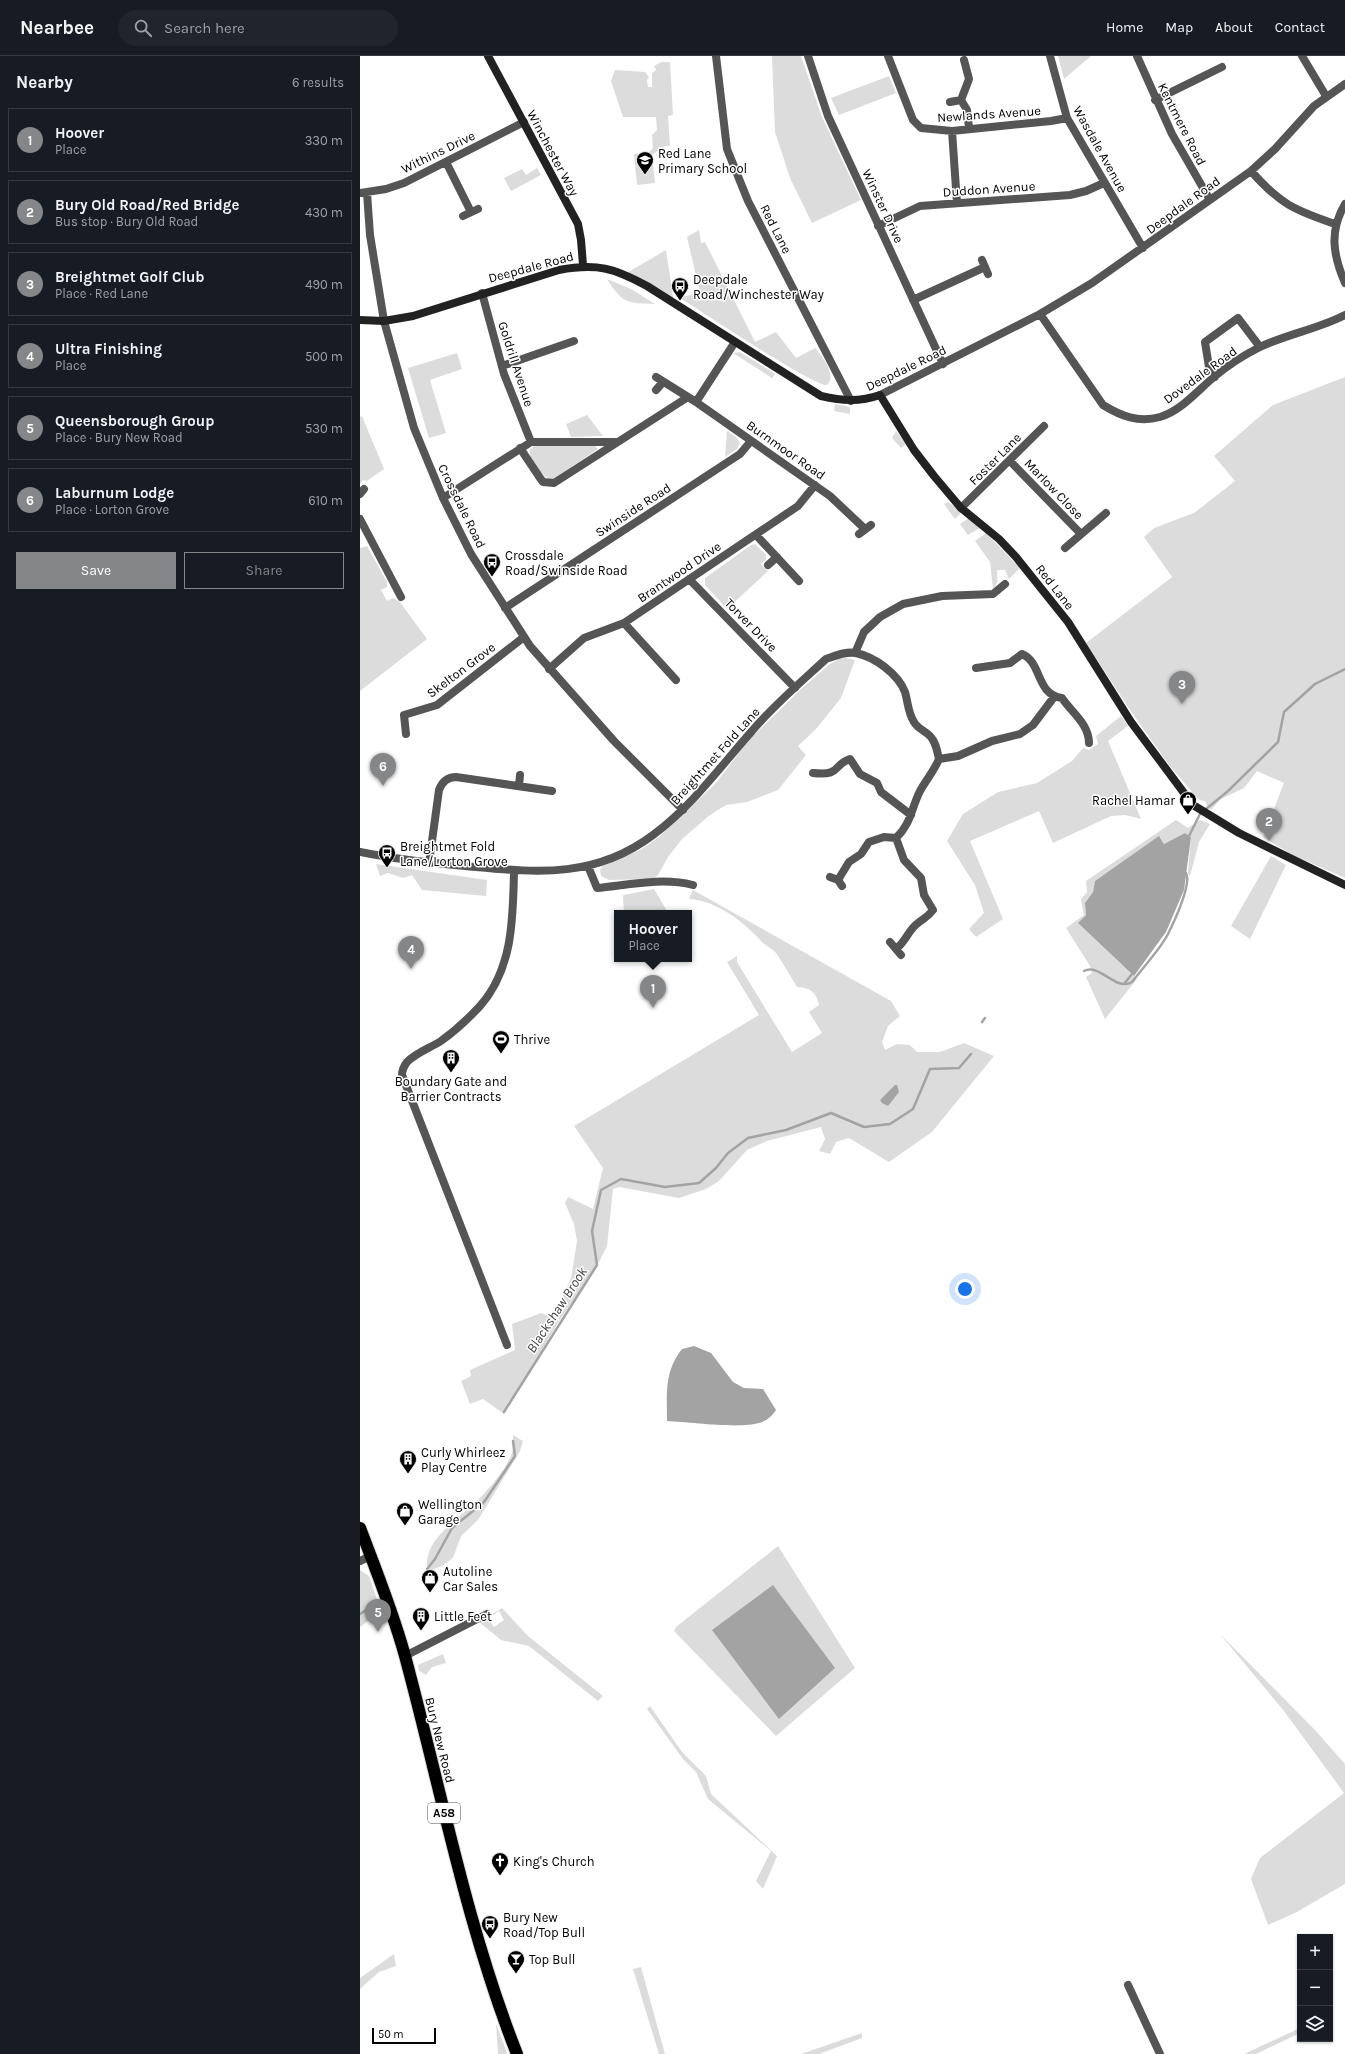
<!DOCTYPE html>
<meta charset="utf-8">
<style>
:root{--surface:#171b24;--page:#20242c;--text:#f1f3f6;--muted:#9ea1a6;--line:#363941;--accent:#858687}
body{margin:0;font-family:Karla,sans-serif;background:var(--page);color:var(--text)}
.controls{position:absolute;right:12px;bottom:12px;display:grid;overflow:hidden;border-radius:0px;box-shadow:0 1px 3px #0004}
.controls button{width:36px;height:36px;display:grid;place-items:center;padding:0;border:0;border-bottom:1px solid var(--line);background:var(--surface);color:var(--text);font:20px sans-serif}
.scale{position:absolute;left:12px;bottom:10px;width:64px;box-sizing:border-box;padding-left:4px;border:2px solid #000;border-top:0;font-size:11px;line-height:14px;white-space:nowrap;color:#000;-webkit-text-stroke:3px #fff;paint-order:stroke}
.you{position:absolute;left:605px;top:1233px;width:14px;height:14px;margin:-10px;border:3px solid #fff;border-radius:50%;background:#1a73e8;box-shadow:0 0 0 6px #1a73e833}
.badge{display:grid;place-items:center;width:26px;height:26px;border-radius:50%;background:var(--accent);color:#fff;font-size:13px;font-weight:700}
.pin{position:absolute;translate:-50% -33px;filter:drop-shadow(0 1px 2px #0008)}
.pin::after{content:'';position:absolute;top:21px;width:14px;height:12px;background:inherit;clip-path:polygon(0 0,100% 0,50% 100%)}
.popup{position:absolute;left:254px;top:854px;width:78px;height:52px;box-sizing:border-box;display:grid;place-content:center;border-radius:0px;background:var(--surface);filter:drop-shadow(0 1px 3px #0005);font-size:13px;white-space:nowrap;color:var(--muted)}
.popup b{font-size:15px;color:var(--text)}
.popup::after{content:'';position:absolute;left:50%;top:100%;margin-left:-8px;border:8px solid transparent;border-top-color:var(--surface)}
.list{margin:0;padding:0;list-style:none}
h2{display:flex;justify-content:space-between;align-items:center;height:52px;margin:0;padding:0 16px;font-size:17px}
h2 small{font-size:13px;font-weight:400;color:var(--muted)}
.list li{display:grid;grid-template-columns:26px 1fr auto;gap:12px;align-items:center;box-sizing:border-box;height:64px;margin:0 8px 8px;padding:0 8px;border:1px solid var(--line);border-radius:0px}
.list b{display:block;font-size:15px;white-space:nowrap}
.list p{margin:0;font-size:13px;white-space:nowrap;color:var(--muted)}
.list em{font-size:13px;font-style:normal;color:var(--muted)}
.actions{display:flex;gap:8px;padding:12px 16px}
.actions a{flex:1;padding:9px 0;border:1px solid var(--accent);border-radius:0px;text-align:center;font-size:14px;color:var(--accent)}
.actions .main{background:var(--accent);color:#fff}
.icon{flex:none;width:22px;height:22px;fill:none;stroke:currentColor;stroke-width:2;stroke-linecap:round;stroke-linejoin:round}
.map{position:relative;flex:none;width:985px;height:1998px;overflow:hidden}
header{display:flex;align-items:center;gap:24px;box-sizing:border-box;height:56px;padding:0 20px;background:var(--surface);border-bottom:1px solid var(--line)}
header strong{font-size:19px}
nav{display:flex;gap:22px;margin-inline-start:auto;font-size:14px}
.search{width:280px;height:36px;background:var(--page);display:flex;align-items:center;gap:10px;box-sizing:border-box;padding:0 14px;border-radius:22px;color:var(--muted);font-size:15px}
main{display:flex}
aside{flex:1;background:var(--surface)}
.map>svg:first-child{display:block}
.green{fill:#dcdcdc;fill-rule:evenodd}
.water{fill:#a3a3a3}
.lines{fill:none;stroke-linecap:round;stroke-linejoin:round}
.stream{stroke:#a3a3a3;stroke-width:2.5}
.highway-casing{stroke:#dbdbdb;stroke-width:14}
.street{stroke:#555;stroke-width:8}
.secondary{stroke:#222;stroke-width:8}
.highway{stroke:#000;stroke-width:12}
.labels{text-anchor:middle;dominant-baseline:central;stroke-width:3;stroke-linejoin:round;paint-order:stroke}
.shield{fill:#fff;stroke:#4c4c4c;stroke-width:1}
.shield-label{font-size:12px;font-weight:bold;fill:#000}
.street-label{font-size:13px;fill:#000;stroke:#fff}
.poi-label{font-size:13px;fill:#000;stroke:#fff;text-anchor:start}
.water-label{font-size:14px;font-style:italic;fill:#444;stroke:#fff}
</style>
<header>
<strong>Nearbee</strong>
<div class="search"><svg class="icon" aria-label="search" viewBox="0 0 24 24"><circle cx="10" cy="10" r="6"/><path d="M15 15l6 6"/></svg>Search here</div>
<nav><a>Home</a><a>Map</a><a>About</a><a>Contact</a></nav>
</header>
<main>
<aside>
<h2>Nearby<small>6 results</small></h2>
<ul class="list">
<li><span class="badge">1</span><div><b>Hoover</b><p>Place</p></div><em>330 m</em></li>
<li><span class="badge">2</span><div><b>Bury Old Road/Red Bridge</b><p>Bus stop · Bury Old Road</p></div><em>430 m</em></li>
<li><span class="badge">3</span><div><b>Breightmet Golf Club</b><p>Place · Red Lane</p></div><em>490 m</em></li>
<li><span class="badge">4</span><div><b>Ultra Finishing</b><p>Place</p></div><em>500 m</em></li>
<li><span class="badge">5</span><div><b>Queensborough Group</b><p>Place · Bury New Road</p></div><em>530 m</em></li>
<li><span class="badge">6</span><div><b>Laburnum Lodge</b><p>Place · Lorton Grove</p></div><em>610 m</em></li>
</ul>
<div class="actions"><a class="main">Save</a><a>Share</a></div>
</aside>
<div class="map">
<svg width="985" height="1998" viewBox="0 0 985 1998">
<rect width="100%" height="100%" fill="#fff"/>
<!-- green -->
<path class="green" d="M412,0H441L462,61L501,144L452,167L430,122L415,76Z
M698,0H731L704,23Z
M301,6H310L313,59L308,60L310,90H305L292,99L295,127L277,129L274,98L288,97L293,92L292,79L297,74L296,61H263L251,25L255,14L285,16L289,21L287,24L288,31H292V17L296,14L294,10Z
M529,20L536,37L479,59L471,42Z
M177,112L181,119L151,135L144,122L162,113L166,119Z
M339,174L341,187L345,186L395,286L416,276L436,302L455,292C462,300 477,319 467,329C455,331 342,256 322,243L321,241L340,237L327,181Z
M306,194L314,247L265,218Z
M247,223L271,233L295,248C267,247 263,248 247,223Z
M380,296L415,318L412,322L373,297Z
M97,297L102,313L70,324L86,377L69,382L48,312Z
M985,321V822L933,799L903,781L924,727L897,715L884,732L861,743L851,754L847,751L846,746L838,743L809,709L770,654L726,587L812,521L784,481L794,472L834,457L875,425L854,400L913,349Z
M475,348L490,351V358L474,355Z
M227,359L243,380L211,381L206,368Z
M2,360L24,413L7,425L3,424L0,428V361Z
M367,375L376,381L380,387L377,393L365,401Z
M536,375L546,388L541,392L532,382Z
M174,390H235L238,393L192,424C183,422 168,404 170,394Z
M588,446L602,456L595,463L584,448Z
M609,462L620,472L608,479L600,468Z
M626,477L660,512L649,523L645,514H637C637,520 639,529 633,532L630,506L615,485Z
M395,488L406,499V504L401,508L408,515L367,553L345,529V522L391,489Z
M7,490L27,526V531L21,534L27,545L33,542L39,545L67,583L0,635V492Z
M486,602L495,604L481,642L456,673L438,690L446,699L418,734L387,746L366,749L350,759L322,783L308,801L298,819L293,823L249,824L241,820L240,813L243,810L282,793L299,781L355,728L389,684L439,635L470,608L479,603Z
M761,660L768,670L748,685L781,763L765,759L751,760L693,787L679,755L610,785L643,863L616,881L609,873L624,857L615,829L587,785L603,758L638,736L677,727L712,705L723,692L729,694L738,688L736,680Z
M816,764L828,772L840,764L850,768L839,786L830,820L828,817L831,781L825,777L804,788L800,781L735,825L733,836L725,847L726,859L718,867L777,923L745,963L726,921L732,917L730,910L706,872L724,859L721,843L727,836L726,825Z
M911,800L926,809L890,883L871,870Z
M16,808L127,824L126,840L62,834L52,819L43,822L28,817L20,820Z
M294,833L307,855L304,857H264L263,839Z
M333,834L531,945L540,960L528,970L522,986L525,994L537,988L550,989L557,996H580L604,987L634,1000L572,1076L529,1106L489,1082L476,1086L470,1098L459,1095L465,1083L461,1071L407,1085L387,1094L359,1125L346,1133L319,1142L259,1131L253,1133L247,1190L239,1206L199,1265L144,1358L123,1343L110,1348L101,1325L111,1320L110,1314L155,1294L152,1268L181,1257L199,1265L198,1251L211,1222L217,1185L214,1168L205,1147L208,1141L233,1153L243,1112L214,1070L399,959L367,906L377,900V906L432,996L462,977L449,956L459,949C457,937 450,931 437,931C430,920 424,908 416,897C412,892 406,890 402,886C384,866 356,844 329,843Z
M153,1379L163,1385L160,1395L118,1464L101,1480L93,1502L82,1510L68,1515C60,1484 102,1461 120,1442C130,1432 148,1410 152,1397C154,1392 153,1384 153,1379Z
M418,1490L495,1612L416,1680L314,1575L316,1571Z
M0,1514L9,1520L21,1555L0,1571Z
M142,1552L168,1580L243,1640L238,1645L169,1590L141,1584L119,1566ZM139,1555L144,1564L134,1571L128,1562Z
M860,1578L954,1673L985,1708V1828L935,1857L908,1869L891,1823L900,1802L984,1737L924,1655Z
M83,1598L86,1607L72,1611L66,1619L59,1615L58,1609Z
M290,1650L322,1696L346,1720L351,1738L417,1800L403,1833L396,1825L411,1795L348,1743L336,1716L323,1703L287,1653Z
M34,1898L36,1910L19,1916L0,1933V1922Z
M281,1911L305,1998H299L273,1913Z
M136,1968L146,1994L147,1998H138Z
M940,1972V1977L896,1998H884Z
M502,1977V1982L459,1998H441Z"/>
<!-- water -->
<path class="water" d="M825,777L831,781L824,834L806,876L774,920L718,867L726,859L725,847L733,836L735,825L799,780L804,788Z
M535,1029H537L539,1036L528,1050L522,1047L520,1044Z
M334,1290L351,1297L373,1326L384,1332L403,1333L416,1354C412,1360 407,1365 399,1367C379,1373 330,1366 307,1365C307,1337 304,1316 322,1293Z
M413,1529L475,1612L419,1663L352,1574Z"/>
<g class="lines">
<!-- stream -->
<path class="stream" d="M828,782L840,758L868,735L918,686L924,656L955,628L985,613
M724,915C740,907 756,936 772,926C784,910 799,895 808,878C814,866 832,828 826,817
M764,928L772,918
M622,966L625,962
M144,1356L237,1209L232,1175L241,1134L261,1123L305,1131L339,1127L356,1112L368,1097L388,1082L426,1074L471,1057L504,1071L530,1068L553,1053L570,1013L599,1012L611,998
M67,1513L75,1503L92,1472L124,1446L155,1400L153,1385
M0,1558L15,1548"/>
<!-- highway casing -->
<g class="highway-casing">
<path id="highway" d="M0,1472C16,1514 33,1556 45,1600C81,1733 106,1869 157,1998"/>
</g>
<!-- street -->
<path class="street" d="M356,0L367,93L388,145L491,345
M448,0L468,60L583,308
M528,0L553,64L561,72L592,75L691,65L707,62
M690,0L707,62L783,192
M777,0L812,78L850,144
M942,0L966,40
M604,4L609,23L601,44L607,54L609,72
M795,44L862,11
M590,46L601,44
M592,75L597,147
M86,106L111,156
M891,115C920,148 934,154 975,168
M0,137L26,133L44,127L164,66
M7,137L10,179L24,265L54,372L83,442L111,498L170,590L254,685L323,754
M985,148C969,175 973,199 985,227
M103,160L118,153
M518,170L560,150L710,139L726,135L744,127
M622,204L628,218
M122,237L144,318L171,386
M553,244L625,211
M680,258L743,349C761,360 778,367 800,361C821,355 837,335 854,321C867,310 884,299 900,291C927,278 958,273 985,259
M142,310L214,285
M296,321L336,346L470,440L505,473
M855,321L849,311L845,286L878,262L900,291
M296,334L303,326
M520,339L680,258L732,227L891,115L915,93L954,50L985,28
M336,346L375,286
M160,392L180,422L183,426L194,427L328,341
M650,405L721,478
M0,438L4,433
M83,442L171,386H257
M601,452L684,370
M0,463L41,541
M499,478L511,469
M396,479L439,525
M705,492L746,457
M408,509L417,501
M329,523L435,632
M145,552L380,398L391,385
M264,567L316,624
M495,597L504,576L520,561L543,548L582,540L633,538L645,528
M616,612L650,607L662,598C682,606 676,639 702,642C712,657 729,668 729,687
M189,613L224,582L264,567L438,450L455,429
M46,678L44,659L77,649L164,581
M453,717C482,720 472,709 490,703L500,718L517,727L521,736L551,759
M159,730L160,719
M0,796C34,803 70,807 105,810C174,816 233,824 293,779C332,750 360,711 392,675C414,649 441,626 466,603C475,600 485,595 496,597C515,601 538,618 545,636C548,646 548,657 554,666C557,672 565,675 570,680C576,686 577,695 579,703
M69,807L79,734C82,726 87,721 96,721L192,735
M228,810L237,832C268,829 302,821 333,829
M470,821L478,824L482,830
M478,824L489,806L501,798L509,786L524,781L536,782
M530,886L541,899
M537,892C546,885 549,873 558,867C564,862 568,861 573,854L564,839L561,822L544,804L536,782C551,768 551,753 560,735C566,724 574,715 579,703L598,700L632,685L660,678L673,669L694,641
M147,1289L42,1019C42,1014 44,1010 47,1006C57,996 70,992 81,985C95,975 108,963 120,950C153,913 153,862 154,815
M0,1505L11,1500
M45,1600L127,1558
M768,1929L800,1998"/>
<!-- secondary -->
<path class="secondary" d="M128,0L218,168L221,184L223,209
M0,264L24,265L53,260L199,214C237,207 254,212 287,230L461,340C482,345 500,346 520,339L554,394L574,420L601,452L639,483L656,501L708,566L771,666L833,749L879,777L985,829"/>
<!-- highway -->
<use href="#highway" class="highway"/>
</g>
<!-- icons -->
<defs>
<g id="school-pin" transform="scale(0.9)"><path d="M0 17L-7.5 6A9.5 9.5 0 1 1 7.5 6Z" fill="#000" stroke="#fff"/><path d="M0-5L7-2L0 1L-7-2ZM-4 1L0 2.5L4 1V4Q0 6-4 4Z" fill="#fff"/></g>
<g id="bus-pin" transform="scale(0.9)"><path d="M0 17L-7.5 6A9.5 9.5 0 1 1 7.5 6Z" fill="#000" stroke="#fff"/><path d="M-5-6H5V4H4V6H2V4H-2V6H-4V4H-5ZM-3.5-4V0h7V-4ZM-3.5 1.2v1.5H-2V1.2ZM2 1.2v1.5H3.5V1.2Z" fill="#fff"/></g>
<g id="shop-pin" transform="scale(0.9)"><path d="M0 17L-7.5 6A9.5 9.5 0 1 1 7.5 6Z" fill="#000" stroke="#fff"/><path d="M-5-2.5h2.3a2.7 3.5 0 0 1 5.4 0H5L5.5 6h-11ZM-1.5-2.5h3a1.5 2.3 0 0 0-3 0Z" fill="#fff"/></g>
<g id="stadium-pin" transform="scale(0.9)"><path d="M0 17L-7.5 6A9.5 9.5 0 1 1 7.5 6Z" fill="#000" stroke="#fff"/><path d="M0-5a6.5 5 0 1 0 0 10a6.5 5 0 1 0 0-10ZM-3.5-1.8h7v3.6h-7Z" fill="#fff"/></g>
<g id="building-pin" transform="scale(0.9)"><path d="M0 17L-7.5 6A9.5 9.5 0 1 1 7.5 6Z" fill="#000" stroke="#fff"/><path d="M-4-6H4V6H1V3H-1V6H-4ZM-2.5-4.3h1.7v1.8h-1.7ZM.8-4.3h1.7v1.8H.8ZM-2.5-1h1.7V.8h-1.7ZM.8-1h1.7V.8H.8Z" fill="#fff"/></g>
<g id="church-pin" transform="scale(0.9)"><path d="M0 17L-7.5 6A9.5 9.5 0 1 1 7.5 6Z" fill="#000" stroke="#fff"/><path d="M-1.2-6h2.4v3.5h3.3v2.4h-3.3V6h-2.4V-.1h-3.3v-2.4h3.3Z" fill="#fff"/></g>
<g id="bar-pin" transform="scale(0.9)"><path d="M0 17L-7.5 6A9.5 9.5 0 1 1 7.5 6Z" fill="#000" stroke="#fff"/><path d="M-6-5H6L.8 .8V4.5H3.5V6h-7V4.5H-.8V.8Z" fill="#fff"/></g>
</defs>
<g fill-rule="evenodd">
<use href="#school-pin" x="285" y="104"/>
<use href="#bus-pin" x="320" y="230"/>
<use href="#bus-pin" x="132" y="506"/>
<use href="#shop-pin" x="828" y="744"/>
<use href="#bus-pin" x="27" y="797"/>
<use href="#stadium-pin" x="141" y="983"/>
<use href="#building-pin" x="91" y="1002"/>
<use href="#building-pin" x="48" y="1403"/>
<use href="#shop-pin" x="45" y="1455"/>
<use href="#shop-pin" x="70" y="1522"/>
<use href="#building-pin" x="61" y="1560"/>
<use href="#church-pin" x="140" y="1805"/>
<use href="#bus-pin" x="130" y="1868"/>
<use href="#bar-pin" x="156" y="1903"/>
</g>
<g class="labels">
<!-- shield labels -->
<rect class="shield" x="68" y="1747" width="32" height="20" rx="3"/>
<g class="shield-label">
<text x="84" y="1757">A58</text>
</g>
<!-- street labels -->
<g class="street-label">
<text transform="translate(629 58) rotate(-4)">Newlands Avenue</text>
<text transform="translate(822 68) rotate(63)">Kentmere Road</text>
<text transform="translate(740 93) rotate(61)">Wasdale Avenue</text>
<text transform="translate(78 96) rotate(-26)">Withins Drive</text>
<text transform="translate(193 97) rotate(62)">Winchester Way</text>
<text transform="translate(629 133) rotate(-4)">Duddon Avenue</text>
<text transform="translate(823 149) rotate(-36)">Deepdale Road</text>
<text transform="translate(523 150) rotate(65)">Winster Drive</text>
<text transform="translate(416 173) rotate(63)">Red Lane</text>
<text transform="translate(171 211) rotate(-15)">Deepdale Road</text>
<text transform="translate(156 308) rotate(72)">Goldrill Avenue</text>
<text transform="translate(546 312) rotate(-26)">Deepdale Road</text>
<text transform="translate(840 319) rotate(-36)">Dovedale Road</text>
<text transform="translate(426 394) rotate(35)">Burnmoor Road</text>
<text transform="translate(635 403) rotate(-45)">Foster Lane</text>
<text transform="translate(694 433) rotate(46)">Marlow Close</text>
<text transform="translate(102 450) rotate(64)">Crossdale Road</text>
<text transform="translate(273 454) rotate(-33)">Swinside Road</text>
<text transform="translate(319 516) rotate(-34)">Brantwood Drive</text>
<text transform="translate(695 531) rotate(52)">Red Lane</text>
<text transform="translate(391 569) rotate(46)">Torver Drive</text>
<text transform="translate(101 614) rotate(-37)">Skelton Grove</text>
<text transform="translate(355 700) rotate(-48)">Breightmet Fold Lane</text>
<text transform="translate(80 1684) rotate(76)">Bury New Road</text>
</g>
<!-- poi labels -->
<g class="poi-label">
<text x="298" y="97">Red Lane<tspan x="298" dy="15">Primary School</tspan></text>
<text x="333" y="223">Deepdale<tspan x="333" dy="15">Road/Winchester Way</tspan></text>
<text x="145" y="499">Crossdale<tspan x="145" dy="15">Road/Swinside Road</tspan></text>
<text x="815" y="744" text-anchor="end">Rachel Hamar</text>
<text x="40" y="790">Breightmet Fold<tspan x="40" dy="15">Lane/Lorton Grove</tspan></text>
<text x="154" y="983">Thrive</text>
<text x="91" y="1025" text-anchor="middle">Boundary Gate and<tspan x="91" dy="15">Barrier Contracts</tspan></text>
<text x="61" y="1396">Curly Whirleez<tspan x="61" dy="15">Play Centre</tspan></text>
<text x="58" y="1448">Wellington<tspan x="58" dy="15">Garage</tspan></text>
<text x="83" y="1515">Autoline<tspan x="83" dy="15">Car Sales</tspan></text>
<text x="74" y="1560">Little Feet</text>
<text x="153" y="1805">King's Church</text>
<text x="143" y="1861">Bury New<tspan x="143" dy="15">Road/Top Bull</tspan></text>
<text x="169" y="1903">Top Bull</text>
</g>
<!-- water labels -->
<g class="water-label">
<text transform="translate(197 1254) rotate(-57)">Blackshaw Brook</text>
</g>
</g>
</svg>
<div class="controls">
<button>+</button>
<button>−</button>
<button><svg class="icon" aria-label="layers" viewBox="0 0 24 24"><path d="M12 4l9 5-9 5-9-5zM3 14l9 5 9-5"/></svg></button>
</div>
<div class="scale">50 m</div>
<div class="you"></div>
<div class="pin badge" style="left:293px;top:952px">1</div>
<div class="popup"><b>Hoover</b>Place</div>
<div class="pin badge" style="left:909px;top:785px">2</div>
<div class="pin badge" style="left:822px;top:648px">3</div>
<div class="pin badge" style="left:51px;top:913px">4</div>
<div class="pin badge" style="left:18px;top:1576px">5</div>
<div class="pin badge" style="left:23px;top:730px">6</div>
</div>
</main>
